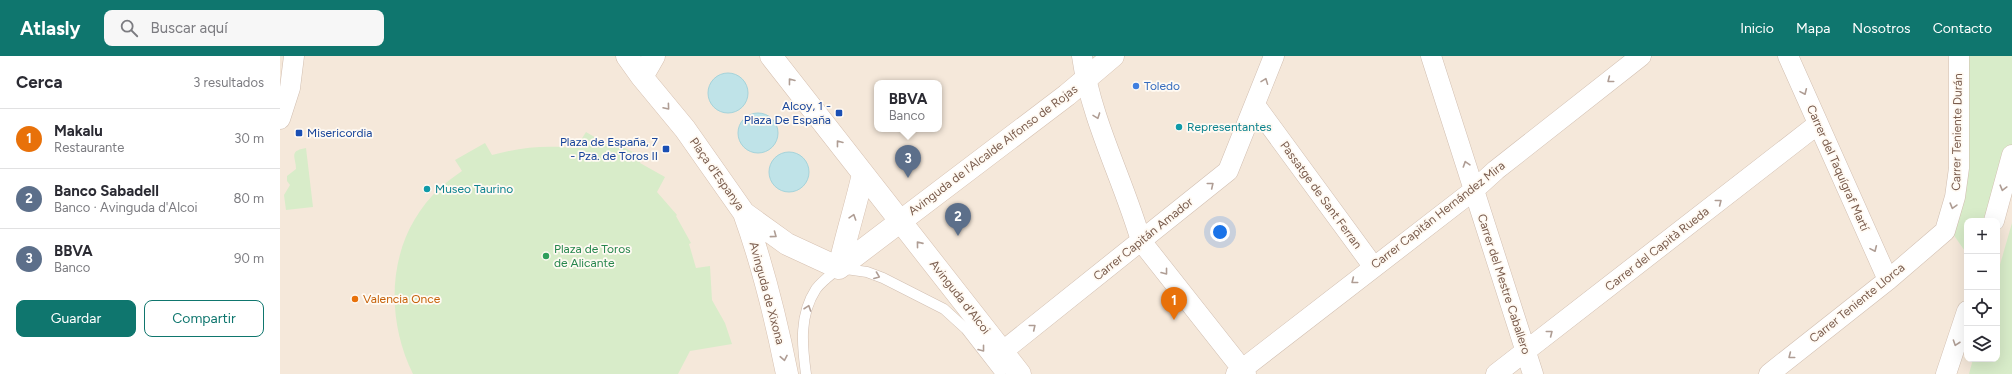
<!DOCTYPE html>
<html lang="es">
<meta charset="utf-8">
<style>
:root{--surface:#fff;--page:#f7f7f7;--text:#2b2b33;--muted:#7c7c81;--line:#e1e1e2;--accent:#0f766e}
body{margin:0;font-family:Figtree,sans-serif;background:var(--page);color:var(--text)}
.controls{position:absolute;right:12px;bottom:12px;display:grid;overflow:hidden;border-radius:8px;box-shadow:0 4px 16px #0002}
.controls button{width:36px;height:36px;display:grid;place-items:center;padding:0;border:0;border-bottom:1px solid var(--line);background:var(--surface);color:var(--text);font:20px sans-serif}
.you{position:absolute;left:940px;top:176px;width:14px;height:14px;margin:-10px;border:3px solid #fff;border-radius:50%;background:#1a73e8;box-shadow:0 0 0 6px #1a73e833}
.badge{display:grid;place-items:center;width:26px;height:26px;border-radius:50%;background:var(--accent);color:#fff;font-size:13px;font-weight:700}
.pin{position:absolute;translate:-50% -33px;filter:drop-shadow(0 1px 2px #0008)}
.pin::after{content:'';position:absolute;top:21px;width:14px;height:12px;background:inherit;clip-path:polygon(0 0,100% 0,50% 100%)}
.popup{position:absolute;left:594px;top:24px;width:68px;height:52px;box-sizing:border-box;display:grid;place-content:center;border-radius:8px;background:var(--surface);filter:drop-shadow(0 1px 3px #0005);font-size:13px;white-space:nowrap;color:var(--muted)}
.popup b{font-size:15px;color:var(--text)}
.popup::after{content:'';position:absolute;left:50%;top:100%;margin-left:-8px;border:8px solid transparent;border-top-color:var(--surface)}
.list{margin:0;padding:0;list-style:none}
h2{display:flex;justify-content:space-between;align-items:center;height:52px;margin:0;padding:0 16px;font-size:17px}
h2 small{font-size:13px;font-weight:400;color:var(--muted)}
.list li{display:grid;grid-template-columns:26px 1fr auto;gap:12px;align-items:center;box-sizing:border-box;height:60px;padding:0 16px;border-top:1px solid var(--line)}
.list b{display:block;font-size:15px;white-space:nowrap}
.list p{margin:0;font-size:13px;white-space:nowrap;color:var(--muted)}
.list em{font-size:13px;font-style:normal;color:var(--muted)}
.actions{display:flex;gap:8px;padding:12px 16px}
.actions a{flex:1;padding:9px 0;border:1px solid var(--accent);border-radius:8px;text-align:center;font-size:14px;color:var(--accent)}
.actions .main{background:var(--accent);color:#fff}
.icon{flex:none;width:22px;height:22px;fill:none;stroke:currentColor;stroke-width:2;stroke-linecap:round;stroke-linejoin:round}
.map{position:relative;flex:none;width:1732px;height:318px;overflow:hidden}
header{display:flex;align-items:center;gap:24px;box-sizing:border-box;height:56px;padding:0 20px;background:var(--accent);color:#fff}
header strong{font-size:19px}
nav{display:flex;gap:22px;margin-inline-start:auto;font-size:14px}
.search{width:280px;height:36px;background:var(--page);display:flex;align-items:center;gap:10px;box-sizing:border-box;padding:0 14px;border-radius:8px;color:var(--muted);font-size:15px}
main{display:flex}
aside{flex:1;background:var(--surface)}
.map>svg:first-child{display:block}
.residential{fill:#f5e8da;fill-rule:evenodd}
.green{fill:#d8ecc9}
.water{fill:#bfe3e8;stroke:#a5d3da}
.lines{fill:none;stroke-linecap:round;stroke-linejoin:round}
.lane-casing{stroke:#d1beb0;stroke-width:11}
.street-casing{stroke:#d1beb0;stroke-width:21}
.secondary-casing{stroke:#d6c0b0;stroke-width:23}
.lane{stroke:#fff;stroke-width:10}
.street{stroke:#fff;stroke-width:20}
.secondary{stroke:#fff;stroke-width:22}
.oneway{stroke:#af9d94}
.shop-dot{fill:#3f7fe0;stroke:#fffaf3;stroke-width:1.5}
.transit-dot{fill:#1a4fb4;stroke:#fffaf3;stroke-width:1.5}
.culture-dot{fill:#0f9aa8;stroke:#fffaf3;stroke-width:1.5}
.leisure-dot{fill:#2e9e5b;stroke:#fffaf3;stroke-width:1.5}
.food-dot{fill:#e8710a;stroke:#fffaf3;stroke-width:1.5}
.labels{text-anchor:middle;dominant-baseline:central;stroke-width:3.5;stroke-linejoin:round;paint-order:stroke}
.shop-label{font-size:12px;fill:#366cbe;stroke:#fffaf3;text-anchor:start}
.transit-label{font-size:12px;fill:#164399;stroke:#fffaf3;text-anchor:end}
.culture-label{font-size:12px;fill:#0d838f;stroke:#fffaf3;text-anchor:start}
.street-label{font-size:12px;fill:#7a5c4d;stroke:#fffaf3}
.leisure-label{font-size:12px;fill:#27864d;stroke:#fffaf3;text-anchor:start}
.food-label{font-size:12px;fill:#c56008;stroke:#fffaf3;text-anchor:start}
</style>
<header>
<strong>Atlasly</strong>
<div class="search"><svg class="icon" aria-label="search" viewBox="0 0 24 24"><circle cx="10" cy="10" r="6"/><path d="M15 15l6 6"/></svg>Buscar aquí</div>
<nav><a>Inicio</a><a>Mapa</a><a>Nosotros</a><a>Contacto</a></nav>
</header>
<main>
<aside>
<h2>Cerca<small>3 resultados</small></h2>
<ul class="list">
<li><span class="badge" style="background:#e8710a">1</span><div><b>Makalu</b><p>Restaurante</p></div><em>30 m</em></li>
<li><span class="badge" style="background:#5c6f8a">2</span><div><b>Banco Sabadell</b><p>Banco · Avinguda d'Alcoi</p></div><em>80 m</em></li>
<li><span class="badge" style="background:#5c6f8a">3</span><div><b>BBVA</b><p>Banco</p></div><em>90 m</em></li>
</ul>
<div class="actions"><a class="main">Guardar</a><a>Compartir</a></div>
</aside>
<div class="map">
<svg width="1732" height="318" viewBox="0 0 1732 318">
<rect width="100%" height="100%" fill="#fdf6ec"/>
<!-- residential -->
<path class="residential" d="M0,0H1732V318H0ZM597,27H659V73H597ZM1687,165H1717V303H1687Z"/>
<!-- green -->
<path class="green" d="M1679,0H1732V99L1714,165H1687V198L1659,158L1679,112Z
M306,76L330,90L334,86L362,101L360,107L385,121L377,136L397,159L396,160L411,187L409,188L416,212L430,210L432,244L445,267L452,288L410,295L398,318H133C103,257 108,180 160,132C166,126 174,121 182,115L175,104L205,87L212,99C242,91 265,89 296,92Z
M26,92L33,151L6,154L4,139L10,129L7,125V120L16,113C16,101 8,95 26,92Z
M1732,167V318H1689L1693,303H1717V219Z"/>
<!-- water -->
<path class="water" d="M428 37a20 20 0 1 1 40 0a20 20 0 1 1-40 0Z
M458 77a20 20 0 1 1 40 0a20 20 0 1 1-40 0Z
M489 116a20 20 0 1 1 40 0a20 20 0 1 1-40 0Z"/>
<g class="lines">
<!-- lane casing -->
<g class="lane-casing">
<path id="lane" d="M526,318C522,289 519,259 536,233C542,225 552,218 559,212L587,216L603,222L664,253L686,273L721,318"/>
</g>
<!-- street casing -->
<g class="street-casing">
<path id="street" d="M802,0C811,64 843,123 861,185L966,318
M1151,0L1253,318
M1508,0L1608,224
M975,49L1093,210
M0,63L10,32L14,0
M1714,165L1732,99
M723,295L948,115L994,0
M956,318L1194,134L1216,114L1361,0
M1216,318L1538,68
M1489,318L1608,224L1665,175L1675,141L1679,112V0
M1666,318L1687,255"/>
</g>
<!-- secondary casing -->
<g class="secondary-casing">
<path id="secondary" d="M347,0L362,21L405,73L464,157L507,188L559,212
M491,0L740,318
M362,21L374,0
M464,157C483,210 496,263 507,318
M559,212L787,39L833,0
M559,212C566,180 576,149 583,118"/>
</g>
<!-- lane -->
<use href="#lane" class="lane"/>
<!-- street -->
<use href="#street" class="street"/>
<!-- secondary -->
<use href="#secondary" class="secondary"/>
</g>
<!-- one-way arrows -->
<defs><path id="oneway-chevron" d="M-2-3.5L2.5 0L-2 3.5" fill="none" stroke-width="1.6" stroke-linecap="round" stroke-linejoin="round"/></defs>
<g class="oneway">
<use href="#oneway-chevron" transform="translate(1330 24) rotate(142)"/>
<use href="#oneway-chevron" transform="translate(511 25) rotate(-128)"/>
<use href="#oneway-chevron" transform="translate(985 25) rotate(-69)"/>
<use href="#oneway-chevron" transform="translate(1524 36) rotate(66)"/>
<use href="#oneway-chevron" transform="translate(387 51) rotate(50)"/>
<use href="#oneway-chevron" transform="translate(817 60) rotate(70)"/>
<use href="#oneway-chevron" transform="translate(559 87) rotate(-128)"/>
<use href="#oneway-chevron" transform="translate(1186 108) rotate(-108)"/>
<use href="#oneway-chevron" transform="translate(931 129) rotate(-39)"/>
<use href="#oneway-chevron" transform="translate(1723 132) rotate(105)"/>
<use href="#oneway-chevron" transform="translate(1439 146) rotate(-38)"/>
<use href="#oneway-chevron" transform="translate(1673 150) rotate(106)"/>
<use href="#oneway-chevron" transform="translate(573 161) rotate(-72)"/>
<use href="#oneway-chevron" transform="translate(494 179) rotate(36)"/>
<use href="#oneway-chevron" transform="translate(639 188) rotate(-129)"/>
<use href="#oneway-chevron" transform="translate(1594 193) rotate(66)"/>
<use href="#oneway-chevron" transform="translate(885 216) rotate(52)"/>
<use href="#oneway-chevron" transform="translate(597 220) rotate(21)"/>
<use href="#oneway-chevron" transform="translate(1074 225) rotate(142)"/>
<use href="#oneway-chevron" transform="translate(528 252) rotate(-71)"/>
<use href="#oneway-chevron" transform="translate(753 271) rotate(-39)"/>
<use href="#oneway-chevron" transform="translate(1270 277) rotate(-38)"/>
<use href="#oneway-chevron" transform="translate(1676 287) rotate(109)"/>
<use href="#oneway-chevron" transform="translate(702 293) rotate(52)"/>
<use href="#oneway-chevron" transform="translate(1511 300) rotate(142)"/>
<use href="#oneway-chevron" transform="translate(504 302) rotate(79)"/>
</g>
<!-- markers -->
<circle class="shop-dot" cx="856" cy="30" r="4"/>
<g class="transit-dot">
<rect x="555" y="53" width="8" height="8" rx="2"/>
<rect x="15" y="73" width="8" height="8" rx="2"/>
<rect x="382" y="89" width="8" height="8" rx="2"/>
</g>
<g class="culture-dot">
<circle cx="899" cy="71" r="4"/>
<circle cx="147" cy="133" r="4"/>
</g>
<circle class="leisure-dot" cx="266" cy="200" r="4"/>
<circle class="food-dot" cx="75" cy="243" r="4"/>
<g class="labels">
<!-- shop labels -->
<g class="shop-label">
<text x="864" y="30">Toledo</text>
</g>
<!-- transit labels -->
<g class="transit-label">
<text x="551" y="50">Alcoy, 1 -<tspan x="551" dy="14">Plaza De España</tspan></text>
<text x="27" y="77" text-anchor="start">Misericordia</text>
<text x="378" y="86">Plaza de España, 7<tspan x="378" dy="14">- Pza. de Toros II</tspan></text>
</g>
<!-- culture labels -->
<g class="culture-label">
<text x="907" y="71">Representantes</text>
<text x="155" y="133">Museo Taurino</text>
</g>
<!-- street labels -->
<g class="street-label">
<text transform="translate(1677 76) rotate(-89)">Carrer Teniente Durán</text>
<text transform="translate(713 94) rotate(-37)">Avinguda de l'Alcalde Alfonso de Rojas</text>
<text transform="translate(1558 112) rotate(66)">Carrer del Taquígraf Martí</text>
<text transform="translate(437 118) rotate(55)">Plaça d'Espanya</text>
<text transform="translate(1041 139) rotate(54)">Passatge de Sant Ferran</text>
<text transform="translate(1158 159) rotate(-38)">Carrer Capitán Hernández Mira</text>
<text transform="translate(863 183) rotate(-39)">Carrer Capitán Amador</text>
<text transform="translate(1377 193) rotate(-38)">Carrer del Capità Rueda</text>
<text transform="translate(1224 228) rotate(72)">Carrer del Mestre Caballero</text>
<text transform="translate(487 237) rotate(75)">Avinguda de Xixona</text>
<text transform="translate(680 241) rotate(52)">Avinguda d'Alcoi</text>
<text transform="translate(1577 247) rotate(-39)">Carrer Teniente Llorca</text>
</g>
<!-- leisure labels -->
<g class="leisure-label">
<text x="274" y="193">Plaza de Toros<tspan x="274" dy="14">de Alicante</tspan></text>
</g>
<!-- food labels -->
<g class="food-label">
<text x="83" y="243">Valencia Once</text>
</g>
</g>
</svg>
<div class="controls">
<button>+</button>
<button>−</button>
<button><svg class="icon" aria-label="locate" viewBox="0 0 24 24"><circle cx="12" cy="12" r="6"/><path d="M12 2v4M12 18v4M2 12h4M18 12h4"/></svg></button>
<button><svg class="icon" aria-label="layers" viewBox="0 0 24 24"><path d="M12 4l9 5-9 5-9-5zM3 14l9 5 9-5"/></svg></button>
</div>
<div class="you"></div>
<div class="pin badge" style="left:894px;top:264px;background:#e8710a">1</div>
<div class="pin badge" style="left:678px;top:180px;background:#5c6f8a">2</div>
<div class="pin badge" style="left:628px;top:122px;background:#5c6f8a">3</div>
<div class="popup"><b>BBVA</b>Banco</div>
</div>
</main>
